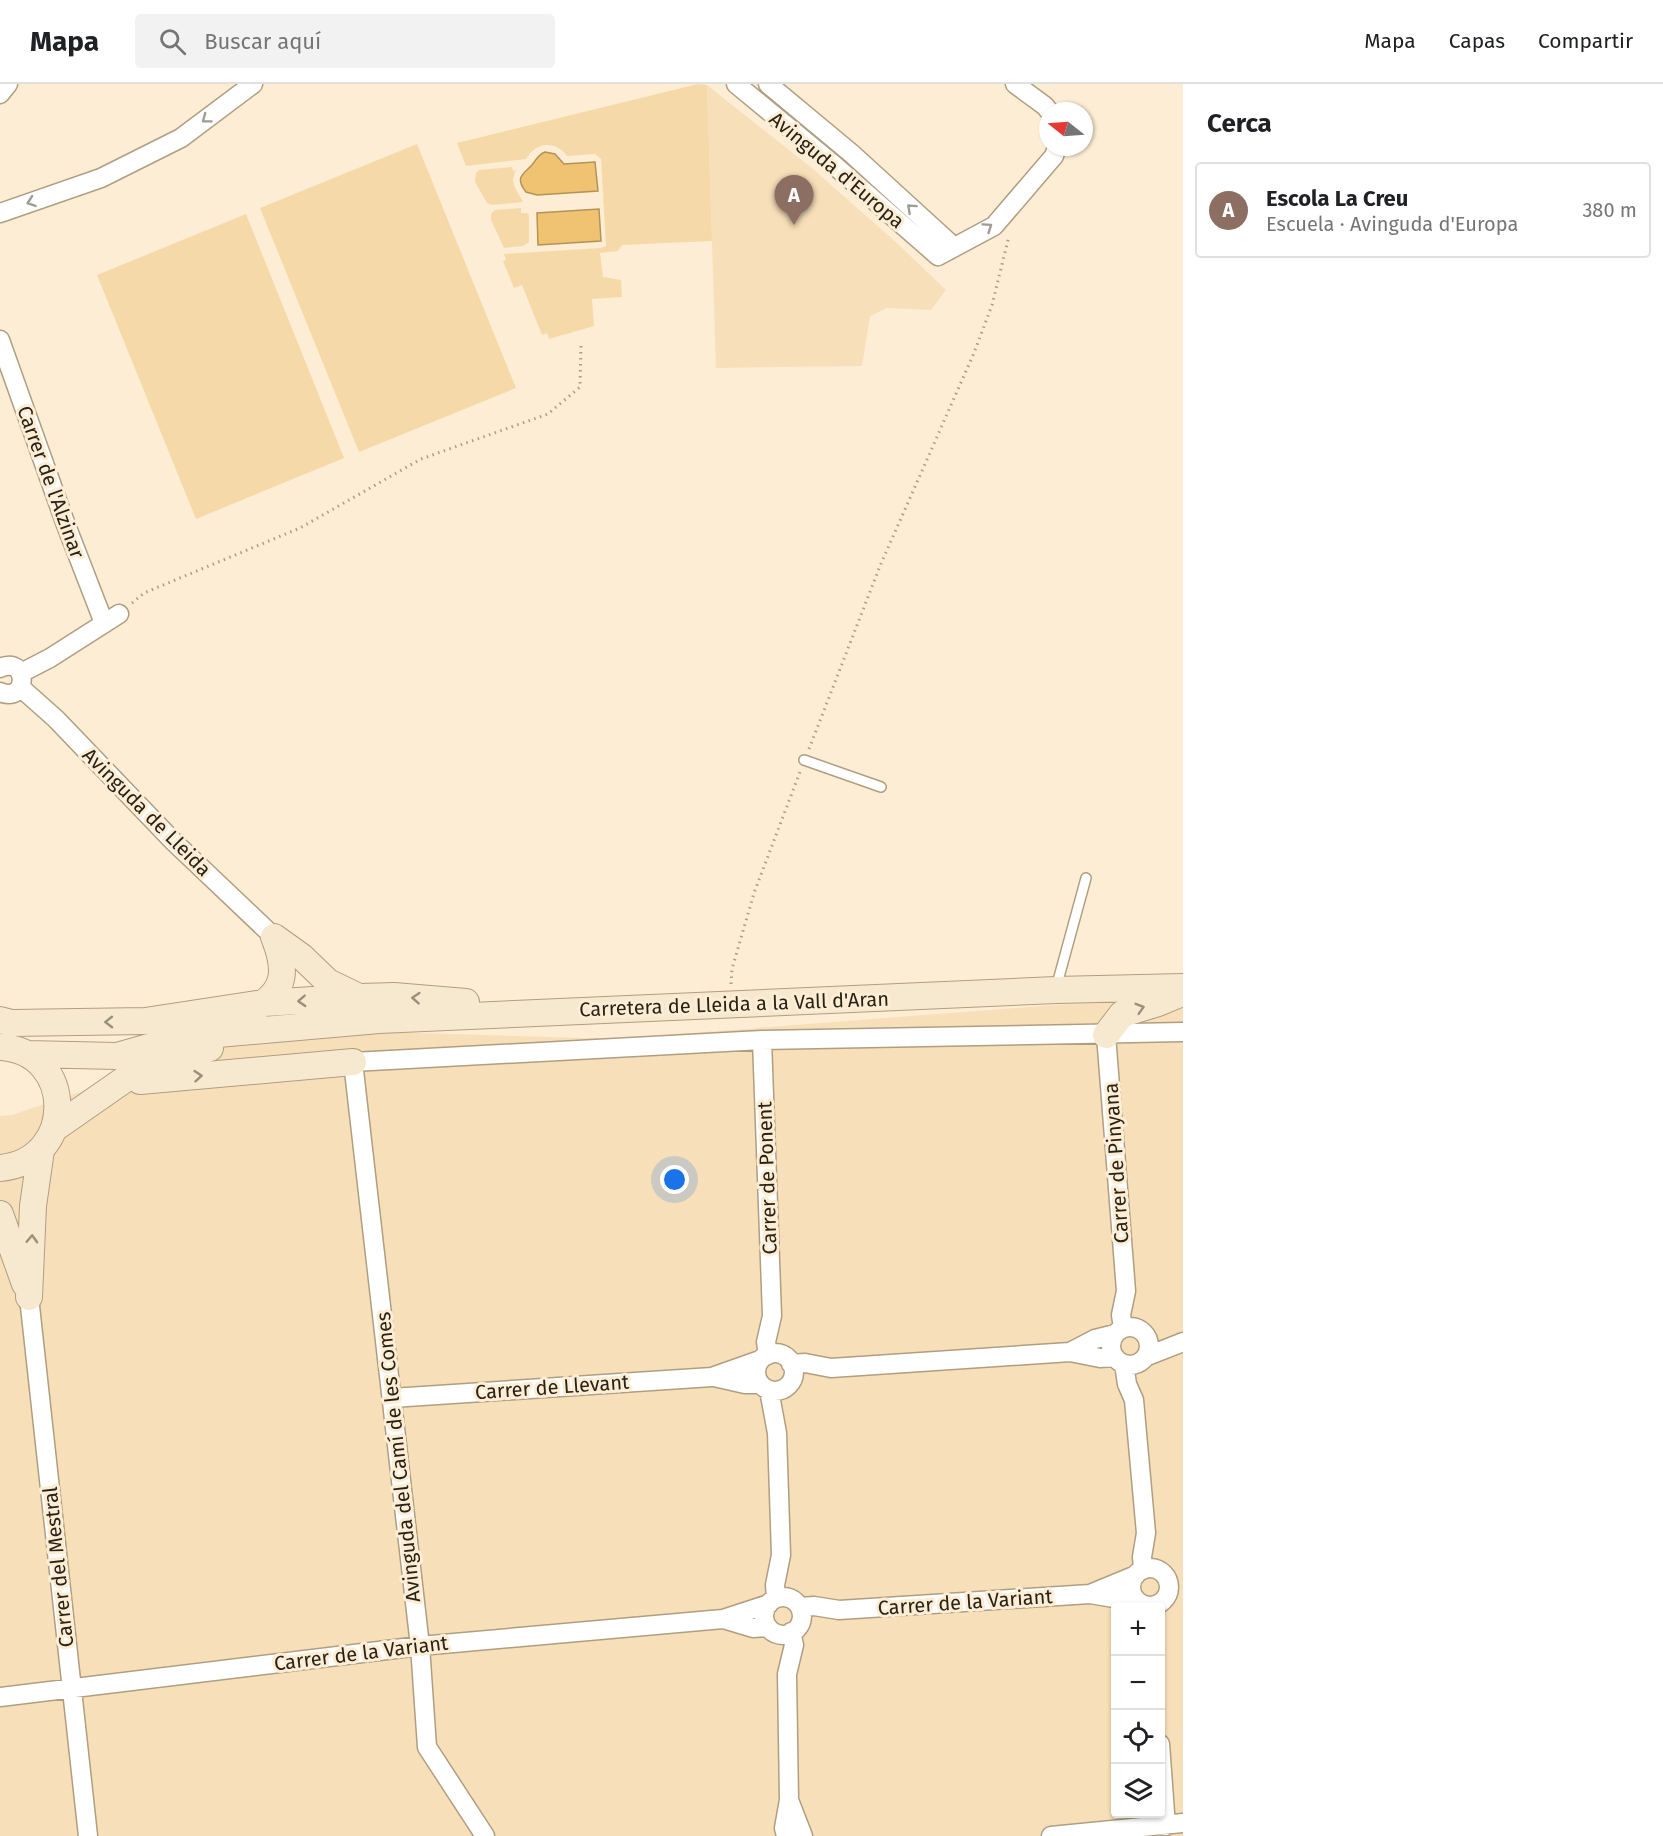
<!DOCTYPE html>
<html lang="es">
<meta charset="utf-8">
<style>
:root{--surface:#fff;--page:#f2f2f2;--text:#202124;--muted:#757577;--line:#e0e0e0;--accent:#0f766e}
body{margin:0;font-family:"Fira Sans",sans-serif;background:var(--page);color:var(--text)}
.controls{position:absolute;right:18px;bottom:18px;display:grid;overflow:hidden;border-radius:6px;box-shadow:0 2px 4px #0004}
.controls button{width:54px;height:54px;display:grid;place-items:center;padding:0;border:0;border-bottom:2px solid var(--line);background:var(--surface);color:var(--text);font:30px sans-serif}
.compass{position:absolute;left:1039px;top:18px;width:54px;height:54px;border-radius:50%;background:var(--surface);box-shadow:0 2px 4px #0004;rotate:287deg}
.you{position:absolute;left:675px;top:1096px;width:21px;height:21px;margin:-15px;border:4px solid #fff;border-radius:50%;background:#1a73e8;box-shadow:0 0 0 9px #1a73e833}
.badge{display:grid;place-items:center;width:39px;height:39px;border-radius:50%;background:var(--accent);color:#fff;font-size:20px;font-weight:700}
.pin{position:absolute;translate:-50% -50px;filter:drop-shadow(0 2px 3px #0008)}
.pin::after{content:'';position:absolute;top:32px;width:21px;height:18px;background:inherit;clip-path:polygon(0 0,100% 0,50% 100%)}
.list{margin:0;padding:0;list-style:none}
h2{display:flex;justify-content:space-between;align-items:center;height:78px;margin:0;padding:0 24px;font-size:26px}
h2 small{font-size:20px;font-weight:400;color:var(--muted)}
.list li{display:grid;grid-template-columns:39px 1fr auto;gap:18px;align-items:center;box-sizing:border-box;height:96px;margin:0 12px 12px;padding:0 12px;border:2px solid var(--line);border-radius:6px}
.list b{display:block;font-size:22px;white-space:nowrap}
.list p{margin:0;font-size:20px;white-space:nowrap;color:var(--muted)}
.list em{font-size:20px;font-style:normal;color:var(--muted)}
.icon{flex:none;width:33px;height:33px;fill:none;stroke:currentColor;stroke-width:2;stroke-linecap:round;stroke-linejoin:round}
.map{position:relative;flex:none;width:1183px;height:1752px;overflow:hidden}
header{display:flex;align-items:center;gap:36px;box-sizing:border-box;height:84px;padding:0 30px;background:var(--surface);border-bottom:2px solid var(--line)}
header strong{font-size:28px}
nav{display:flex;gap:33px;margin-inline-start:auto;font-size:21px}
.search{width:420px;height:54px;background:var(--page);display:flex;align-items:center;gap:15px;box-sizing:border-box;padding:0 21px;border-radius:6px;color:var(--muted);font-size:22px}
main{display:flex}
aside{flex:1;background:var(--surface)}
.map>svg:first-child{display:block}
.built{fill:#f7e0b9;fill-rule:evenodd}
.green{fill:#f5d9a8}
.water{fill:#f0c372;stroke:#b49356;stroke-width:1.5}
.lines{fill:none;stroke-linecap:round;stroke-linejoin:round}
.service-casing{stroke:#b09e81;stroke-width:12}
.minor-casing{stroke:#b09e81;stroke-width:21}
.secondary-casing{stroke:#b09e81;stroke-width:28}
.path{stroke:#aa9f8b;stroke-width:3;stroke-dasharray:1.5 4.5;stroke-linecap:butt}
.service{stroke:#fff;stroke-width:9}
.minor{stroke:#fff;stroke-width:18}
.secondary{stroke:#f7e9d0;stroke-width:26}
.oneway{stroke:#9f9c96}
.oneway2{stroke:#9a8f7c}
.labels{text-anchor:middle;dominant-baseline:central;stroke-width:6;stroke-linejoin:round;paint-order:stroke}
.street-label{font-size:20px;fill:#292216;stroke:#fcedd4}
</style>
<header>
<strong>Mapa</strong>
<div class="search"><svg class="icon" aria-label="search" viewBox="0 0 24 24"><circle cx="10" cy="10" r="6"/><path d="M15 15l6 6"/></svg>Buscar aquí</div>
<nav><a>Mapa</a><a>Capas</a><a>Compartir</a></nav>
</header>
<main>
<div class="map">
<svg width="1183" height="1752" viewBox="0 0 1183 1752">
<rect width="100%" height="100%" fill="#fcedd4"/>
<!-- built -->
<path class="built" d="M707,1L813,85L899,161L946,206L931,226L887,224L870,232L862,282L716,284Z
M1170,912L1183,913V1752H0V1032L12,1031L234,956L355,947L614,955ZM1116,1522H1160V1730H1116Z"/>
<!-- green -->
<path class="green" d="M698,0L707,1L712,157L622,161L618,167L600,169L603,193L621,196L622,213L592,215L594,242L549,255L547,249L542,251L522,201L514,204L503,177L506,176L504,170L601,164L606,162L601,75L595,70L567,72C555,56 536,58 526,75L466,82L457,59Z
M417,60L516,304L359,368L260,124Z
M512,83L513,87L516,86C509,100 517,106 523,118L492,121L487,119L475,98L476,89L479,86Z
M521,124V129H527L529,131V158L523,162L504,164L491,136V130L495,126Z
M246,130L344,374L196,435L97,191Z"/>
<!-- water -->
<path class="water" d="M545,68L555,70L564,80L595,78L598,107L537,111L526,108C515,94 522,91 531,82C536,77 537,71 545,68Z
M599,125L601,157L538,161L537,129Z"/>
<g class="lines">
<!-- service casing -->
<g class="service-casing">
<path id="service" d="M804,676L881,703
M1056,904L1086,794"/>
</g>
<!-- minor casing -->
<g class="minor-casing">
<path id="minor" d="M736,0L834,81L938,172L994,142L1054,72L1057,63
M768,0L851,69L954,163
M1015,0L1045,22L1049,27
M0,10L8,0
M0,129L101,94L181,54L253,0
M0,256L66,441L104,539
M0,584C29,571 29,620 0,608
M21,589L50,574L119,530
M20,603L56,635L174,758L274,853
M1106,951L1126,1207L1121,1231L1123,1244
M762,956L772,1232L766,1258L768,1271
M29,1213L88,1752
M1111 1262a19 19 0 1 1 38 0a19 19 0 1 1-38 0Z
M1070,1268L1095,1255L1115,1250
M756 1288a19 19 0 1 1 38 0a19 19 0 1 1-38 0Z
M1145,1273L1183,1258
M791,1280L805,1279L831,1284L1070,1268L1100,1274L1115,1273
M1124,1280L1127,1300L1134,1316L1146,1449L1142,1473L1143,1486
M714,1293L745,1300H760
M769,1306L777,1349L781,1471L775,1501L776,1514
M392,1314L712,1293L760,1276
M1131 1503a19 19 0 1 1 38 0a19 19 0 1 1-38 0Z
M1090,1510L1136,1491
M764 1532a19 19 0 1 1 38 0a19 19 0 1 1-38 0Z
M800,1523L814,1522L839,1526L1090,1510L1120,1515H1135
M723,1535L753,1544L768,1543
M0,1613L420,1562L723,1535L769,1520
M1160,1660L1166,1742
M789,1716L803,1752
M485,1752L427,1663L420,1562L353,978L762,956L1183,948
M786,1752L784,1744L789,1716L787,1590L794,1561L791,1548
M1051,1752L1183,1739"/>
</g>
<!-- secondary casing -->
<g class="secondary-casing">
<path id="secondary" d="M274,853L302,873L328,898L359,913
M255,924C288,907 286,883 274,853
M0,936L12,939L145,937L264,919L361,913L394,912L466,918
M1106,951L1122,930L1158,919L1182,909
M0,963C76,967 77,1077 0,1084
M27,970L117,972L184,953L379,936L1056,906L1183,903
M140,997L353,978
M55,1044L131,991L210,964
M0,1130L25,1200
M29,1213L33,1122L41,1066"/>
</g>
<!-- path -->
<path class="path" d="M132,519L144,509L300,444L421,375L548,330L580,303L581,262
M809,665L880,482L974,269L992,221L1009,152
M731,900L732,885L754,809L800,688"/>
<!-- service -->
<use href="#service" class="service"/>
<!-- minor -->
<use href="#minor" class="minor"/>
<!-- secondary -->
<use href="#secondary" class="secondary"/>
</g>
<!-- one-way arrows -->
<defs><path id="oneway-chevron" d="M-2-3.5L2.5 0L-2 3.5" fill="none" stroke-width="1.6" stroke-linecap="round" stroke-linejoin="round" transform="scale(1.5)"/></defs>
<g class="oneway">
<use href="#oneway-chevron" transform="translate(206 35) rotate(143)"/>
<use href="#oneway-chevron" transform="translate(31 118) rotate(161)"/>
<use href="#oneway-chevron" transform="translate(911 124) rotate(-138)"/>
<use href="#oneway-chevron" transform="translate(988 143) rotate(-34)"/>
</g>
<g class="oneway2">
<use href="#oneway-chevron" transform="translate(416 914) rotate(-176)"/>
<use href="#oneway-chevron" transform="translate(302 917) rotate(177)"/>
<use href="#oneway-chevron" transform="translate(1140 924) rotate(-17)"/>
<use href="#oneway-chevron" transform="translate(109 938) rotate(179)"/>
<use href="#oneway-chevron" transform="translate(198 992) rotate(-5)"/>
<use href="#oneway-chevron" transform="translate(32 1155) rotate(-88)"/>
</g>
<g class="labels">
<!-- street labels -->
<g class="street-label">
<text transform="translate(837 86) rotate(40)">Avinguda d'Europa</text>
<text transform="translate(51 398) rotate(70)">Carrer de l'Alzinar</text>
<text transform="translate(147 728) rotate(45)">Avinguda de Lleida</text>
<text transform="translate(734 920) rotate(-2)">Carretera de Lleida a la Vall d'Aran</text>
<text transform="translate(1116 1079) rotate(-94)">Carrer de Pinyana</text>
<text transform="translate(767 1094) rotate(-92)">Carrer de Ponent</text>
<text transform="translate(552 1303) rotate(-4)">Carrer de Llevant</text>
<text transform="translate(398 1373) rotate(-96)">Avinguda del Camí de les Comes</text>
<text transform="translate(58 1483) rotate(-96)">Carrer del Mestral</text>
<text transform="translate(965 1518) rotate(-4)">Carrer de la Variant</text>
<text transform="translate(361 1569) rotate(-7)">Carrer de la Variant</text>
</g>
</g>
</svg>
<div class="controls">
<button>+</button>
<button>−</button>
<button><svg class="icon" aria-label="locate" viewBox="0 0 24 24"><circle cx="12" cy="12" r="6"/><path d="M12 2v4M12 18v4M2 12h4M18 12h4"/></svg></button>
<button><svg class="icon" aria-label="layers" viewBox="0 0 24 24"><path d="M12 4l9 5-9 5-9-5zM3 14l9 5 9-5"/></svg></button>
</div>
<svg class="compass" viewBox="-18 -18 36 36"><path d="M0-13l5 13h-10z" fill="#e53935"/><path d="M0 13l5-13h-10z" fill="#757577"/></svg>
<div class="you"></div>
<div class="pin badge" style="left:794px;top:141px;background:#8d6e63">A</div>
</div>
<aside>
<h2>Cerca<small></small></h2>
<ul class="list">
<li><span class="badge" style="background:#8d6e63">A</span><div><b>Escola La Creu</b><p>Escuela · Avinguda d'Europa</p></div><em>380 m</em></li>
</ul>
</aside>
</main>
